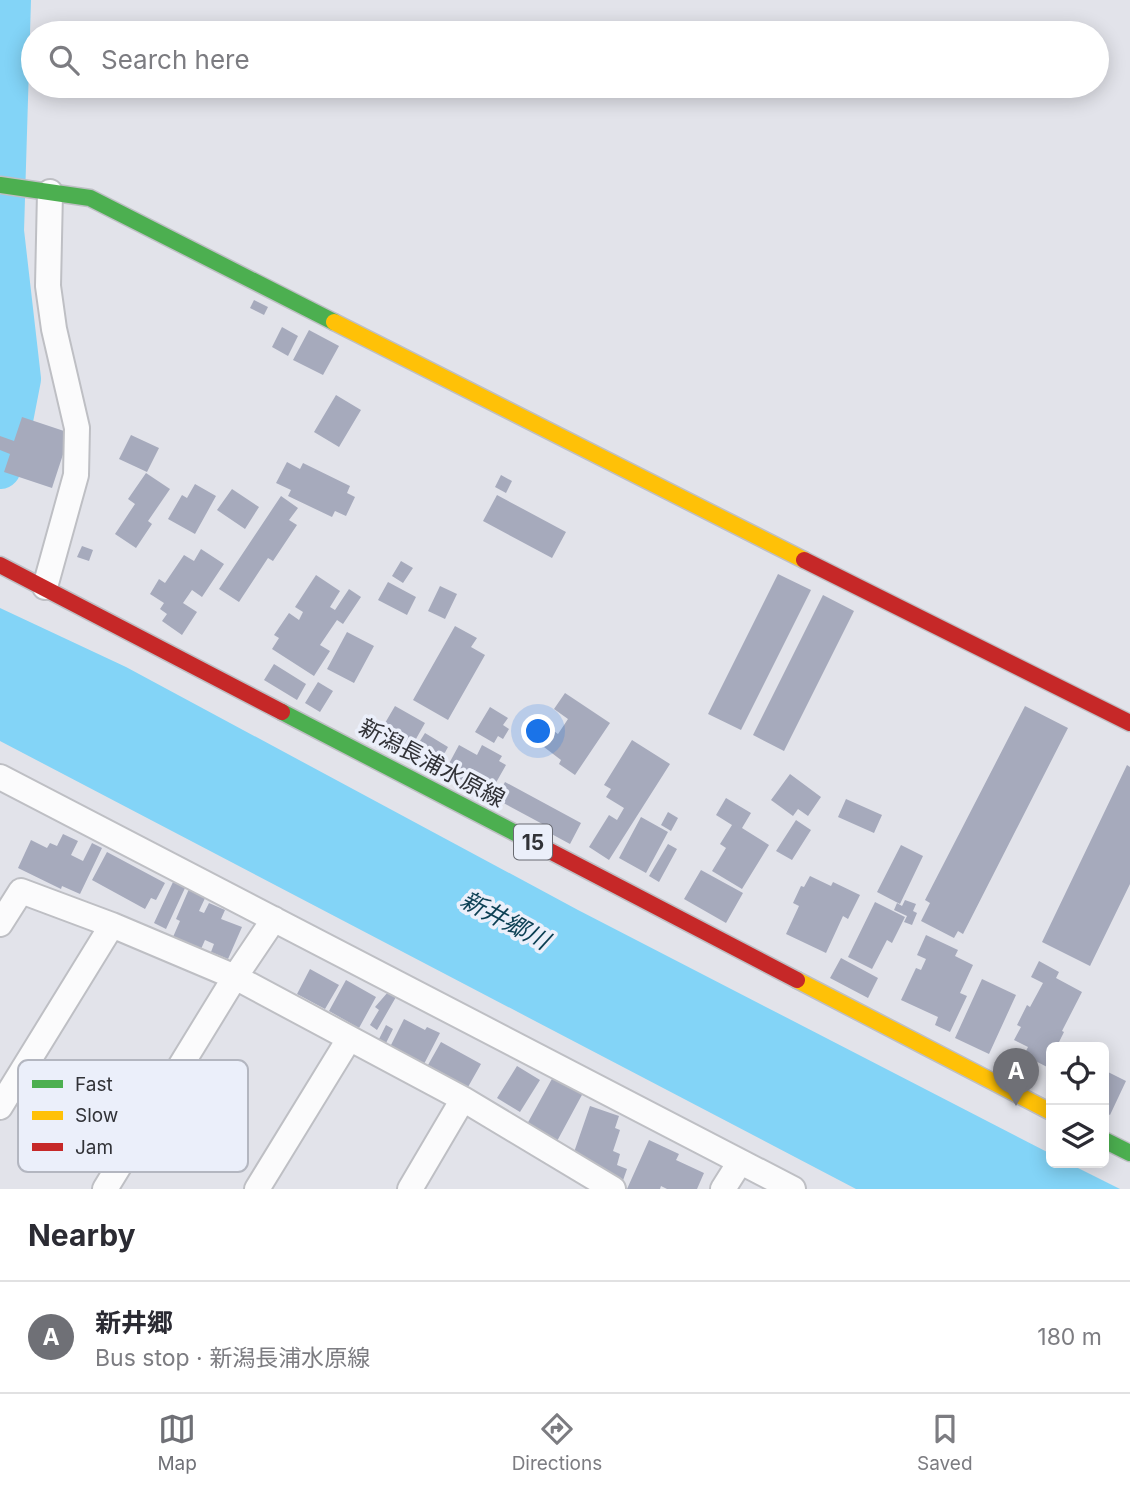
<!DOCTYPE html>
<meta charset="utf-8">
<style>
:root{--surface:#fff;--page:#f2f2f3;--text:#2b2b33;--muted:#7c7c81;--line:#e1e1e2;--accent:#6f7076}
body{margin:0;font-family:Inter,"Noto Sans JP",sans-serif;background:var(--page);color:var(--text)}
.controls{position:absolute;right:21px;bottom:21px;display:grid;overflow:hidden;border-radius:10px;box-shadow:0 4px 18px #0003}
.controls button{width:63px;height:63px;display:grid;place-items:center;padding:0;border:0;border-bottom:2px solid var(--line);background:var(--surface);color:var(--text);font:35px sans-serif}
.you{position:absolute;left:539px;top:732px;width:24px;height:24px;margin:-18px;border:5px solid #fff;border-radius:50%;background:#1a73e8;box-shadow:0 0 0 10px #1a73e833}
.badge{display:grid;place-items:center;width:46px;height:46px;border-radius:50%;background:var(--accent);color:#fff;font-size:23px;font-weight:700}
.pin{position:absolute;translate:-50% -58px;filter:drop-shadow(0 2px 4px #0008)}
.pin::after{content:'';position:absolute;top:37px;width:24px;height:21px;background:inherit;clip-path:polygon(0 0,100% 0,50% 100%)}
.list{margin:0;padding:0;list-style:none}
h2{display:flex;justify-content:space-between;align-items:center;height:91px;margin:0;padding:0 28px;font-size:30px}
h2 small{font-size:23px;font-weight:400;color:var(--muted)}
.list li{display:grid;grid-template-columns:46px 1fr auto;gap:21px;align-items:center;box-sizing:border-box;height:112px;padding:0 28px;border-top:2px solid var(--line)}
.list b{display:block;font-size:26px;white-space:nowrap}
.list p{margin:0;font-size:23px;white-space:nowrap;color:var(--muted)}
.list em{font-size:23px;font-style:normal;color:var(--muted)}
.icon{flex:none;width:38px;height:38px;fill:none;stroke:currentColor;stroke-width:2;stroke-linecap:round;stroke-linejoin:round}
.map{position:relative;flex:none;width:1130px;height:1189px;overflow:hidden}
.search{position:absolute;background:var(--surface);box-shadow:0 4px 18px #0003;left:21px;right:21px;top:21px;height:77px;display:flex;align-items:center;gap:18px;box-sizing:border-box;padding:0 24px;border-radius:38px;color:var(--muted);font-size:26px}
.sheet{height:203px;background:var(--surface)}
nav{display:flex;justify-content:space-around;align-items:center;box-sizing:border-box;height:98px;border-top:2px solid var(--line);background:var(--surface);font-size:19px;color:var(--muted)}
nav a{display:grid;justify-items:center;gap:4px}
nav .on{color:var(--accent)}
.map>svg:first-child{display:block}
.water{fill:#83d4f7}
.lines{fill:none;stroke-linecap:round;stroke-linejoin:round}
.river{stroke:#83d4f7;stroke-width:42}
.building{fill:#a6aabc}
.street-casing{stroke:#bebfc4;stroke-width:28}
.fast-casing{stroke:#bebfc4;stroke-width:19}
.slow-casing{stroke:#bebfc4;stroke-width:19}
.jam-casing{stroke:#bebfc4;stroke-width:19}
.street{stroke:#fbfbfc;stroke-width:24}
.fast{stroke:#4caf50;stroke-width:16}
.slow{stroke:#ffc107;stroke-width:16}
.jam{stroke:#c62828;stroke-width:16}
.labels{text-anchor:middle;dominant-baseline:central;stroke-width:7;stroke-linejoin:round;paint-order:stroke}
.shield{fill:#ebeffa;stroke:#696b72;stroke-width:2}
.shield-label{font-size:21px;font-weight:bold;fill:#313237}
.street-label{font-size:23px;fill:#313237;stroke:#ebeffa}
.water-label{font-size:24px;font-style:italic;fill:#0c3f53;stroke:#ebeffa}
.key{fill:#ebeffa;stroke:#b3b6c0;stroke-width:2}
.key-label{font-size:19px;fill:#313237}
</style>
<div class="map">
<svg width="1130" height="1189" viewBox="0 0 1130 1189">
<rect width="100%" height="100%" fill="#e2e3ea"/>
<!-- water -->
<path class="water" d="M0,608L126,667L578,910L1051,1154V1163H1068L1120,1189H856L0,741Z"/>
<g class="lines">
<!-- river -->
<path class="river" d="M0,468L6,451L20,379L3,231L10,0"/>
</g>
<!-- building -->
<path class="building" d="M254,300L268,307L264,315L250,308Z
M282,327L298,336L288,356L272,347Z
M309,330L339,346L323,375L293,360Z
M336,395L361,410L339,447L314,432Z
M22,417L70,433L52,488L4,472L10,454L0,450V436L14,441Z
M131,435L159,448L147,472L119,459Z
M287,462L300,469L303,463L350,486L347,493L355,497L346,516L335,511L332,517L288,496L291,490L276,483Z
M146,473L170,489L148,521L152,524L136,548L115,534L135,504L128,499Z
M501,475L512,481L506,493L495,487Z
M195,484L216,496L195,534L168,519L182,495L187,498Z
M232,489L259,507L245,529L217,510Z
M497,495L566,532L552,558L483,521Z
M281,496L298,508L289,520L297,525L273,561L268,558L239,602L219,589Z
M82,546L93,550L89,561L77,557Z
M201,549L224,564L202,597L192,590L183,603L197,612L182,635L162,621L167,614L160,609L164,603L150,594L159,579L165,583L184,555L194,561Z
M401,561L413,568L403,583L392,576Z
M778,574L811,590L741,730L708,714Z
M316,575L340,591L330,607L335,610L349,589L361,597L343,624L337,620L320,645L330,651L314,676L272,649L279,638L274,635L289,613L299,620L303,612L295,607Z
M388,582L416,597L407,615L378,600Z
M440,586L457,594L445,619L428,611Z
M823,595L854,611L784,751L753,735Z
M455,626L477,638L471,647L485,655L448,720L413,700Z
M347,632L374,646L354,683L327,669Z
M274,664L306,684L297,700L264,680Z
M318,682L333,691L320,712L305,703Z
M565,693L610,723L575,775L559,764L561,760L540,744L551,729L558,734L568,719L554,709Z
M395,706L425,723L408,753L378,735Z
M1025,706L1068,728L963,934L958,931L954,938L921,921L930,903L925,900Z
M490,707L508,718L503,725L509,729L503,739L498,736L494,743L475,732Z
M425,733L448,747L437,767L413,752Z
M632,740L670,764L609,860L589,847L609,815L617,820L624,808L606,797L611,789L604,785Z
M459,745L477,755L482,745L502,756L499,761L506,765L489,795L445,771Z
M1127,765L1130,767V884L1090,966L1042,942Z
M790,774L821,797L808,816L798,809L793,816L771,800Z
M505,782L581,823L570,844L546,831L548,827L496,799Z
M726,798L751,813L742,828L769,845L742,889L712,871L726,848L720,844L732,825L716,815Z
M846,799L882,815L874,833L838,817Z
M668,812L678,818L671,831L661,825Z
M641,817L668,832L646,873L619,858Z
M796,820L811,830L792,860L776,851Z
M63,834L78,841L71,855L83,861L92,843L102,848L80,894L62,886L61,889L18,868L31,840L47,848L50,843L57,846Z
M668,844L677,849L659,882L649,876Z
M901,845L923,856L900,904L877,892Z
M107,852L165,883L156,900L151,898L145,909L92,880Z
M701,870L743,893L726,923L684,899Z
M810,876L831,886L833,882L860,895L848,919L843,916L826,953L786,934L799,906L793,903L801,886L804,887Z
M173,882L185,888L166,929L154,923Z
M189,889L206,896L199,911L204,913L209,903L225,910L221,919L242,927L228,959L211,952L214,944L205,940L201,949L173,937L180,921L176,919Z
M905,900L916,904L913,911L917,913L912,925L904,922L907,916L894,910L897,903L902,906Z
M875,902L905,917L892,943L887,940L872,969L848,957Z
M926,935L958,950L955,956L973,965L960,993L967,996L950,1032L935,1025L938,1017L901,1000L916,968L921,970L926,959L917,955Z
M841,958L878,978L868,998L830,978Z
M1039,961L1059,972L1056,978L1082,992L1062,1031L1064,1032L1058,1044L1064,1047H1051L1049,1068L1024,1055L1028,1047L1014,1040L1021,1027L1017,1025L1027,1005L1030,1007L1043,983L1031,977Z
M310,969L339,985L325,1009L297,994Z
M982,979L1016,995L989,1054L955,1038Z
M346,980L376,997L359,1028L329,1011Z
M388,992L396,997L377,1030L370,1025L379,1010L375,1007Z
M404,1019L425,1030L427,1027L440,1033L424,1064L390,1047Z
M386,1025L393,1029L386,1043L379,1039Z
M441,1042L481,1064L468,1087L428,1065Z
M517,1066L540,1080L520,1112L497,1098Z
M1104,1070L1126,1081L1110,1115L1104,1112Z
M553,1077L583,1093L556,1143L526,1126Z
M590,1106L619,1116L615,1128L620,1130L613,1151L620,1154L617,1165L627,1169L621,1186L572,1158Z
M649,1140L679,1154L676,1160L704,1173L697,1189H667L661,1186L660,1189H627Z"/>
<g class="lines">
<!-- street casing -->
<g class="street-casing">
<path id="street" d="M45,587L76,475L77,428L54,329L48,286L50,192
M0,777L793,1189
M0,924L21,891L112,925L235,977L463,1099L410,1189
M463,1099L613,1189
M0,1107L112,925
M105,1189L235,977L274,919
M257,1189L349,1039
M723,1189L740,1162"/>
</g>
<!-- fast casing -->
<g class="fast-casing">
<path id="fast" d="M0,185L90,198L334,322
M282,712L546,849
M1104,1140L1130,1153"/>
</g>
<!-- slow casing -->
<g class="slow-casing">
<path id="slow" d="M334,322L804,560
M797,980L1051,1112"/>
</g>
<!-- jam casing -->
<g class="jam-casing">
<path id="jam" d="M804,560L1130,723
M0,565L282,712
M546,849L797,980"/>
</g>
<!-- street -->
<use href="#street" class="street"/>
<!-- fast -->
<use href="#fast" class="fast"/>
<!-- slow -->
<use href="#slow" class="slow"/>
<!-- jam -->
<use href="#jam" class="jam"/>
</g>
<g class="labels">
<!-- shield labels -->
<rect class="shield" x="514" y="824.5" width="38" height="35" rx="5"/>
<g class="shield-label">
<text x="533" y="842">15</text>
</g>
<!-- street labels -->
<g class="street-label">
<text transform="translate(432 763) rotate(28)">新潟長浦水原線</text>
</g>
<!-- water labels -->
<g class="water-label">
<text transform="translate(505 920) rotate(28)">新井郷川</text>
</g>
</g>
<!-- legend -->
<rect x="18" y="1060" width="230" height="112" rx="10" class="key"/>
<rect x="32" y="1080" width="31" height="8" fill="#4caf50"/>
<rect x="32" y="1111" width="31" height="9" fill="#ffc107"/>
<rect x="32" y="1143" width="31" height="8" fill="#c62828"/>
<g class="key-label">
<text x="75" y="1091">Fast</text>
<text x="75" y="1122">Slow</text>
<text x="75" y="1154">Jam</text>
</g>
</svg>
<div class="controls">
<button><svg class="icon" aria-label="locate" viewBox="0 0 24 24"><circle cx="12" cy="12" r="6"/><path d="M12 2v4M12 18v4M2 12h4M18 12h4"/></svg></button>
<button><svg class="icon" aria-label="layers" viewBox="0 0 24 24"><path d="M12 4l9 5-9 5-9-5zM3 14l9 5 9-5"/></svg></button>
</div>
<div class="you"></div>
<div class="pin badge" style="left:1016px;top:1106px">A</div>
<div class="search"><svg class="icon" aria-label="search" viewBox="0 0 24 24"><circle cx="10" cy="10" r="6"/><path d="M15 15l6 6"/></svg>Search here</div>
</div>
<section class="sheet">
<h2>Nearby<small></small></h2>
<ul class="list">
<li><span class="badge">A</span><div><b>新井郷</b><p>Bus stop · 新潟長浦水原線</p></div><em>180 m</em></li>
</ul>
</section>
<nav>
<a class="on"><svg class="icon" aria-label="map" viewBox="0 0 24 24"><path d="M3 6l6-2 6 2 6-2v14l-6 2-6-2-6 2zM9 4v14M15 6v14"/></svg>Map</a>
<a><svg class="icon" aria-label="directions" viewBox="0 0 24 24"><path d="M12 3l9 9-9 9-9-9zM9 14v-3h6M13 9l2 2-2 2"/></svg>Directions</a>
<a><svg class="icon" aria-label="saved" viewBox="0 0 24 24"><path d="M7 4h10v16l-5-4-5 4z"/></svg>Saved</a>
</nav>
